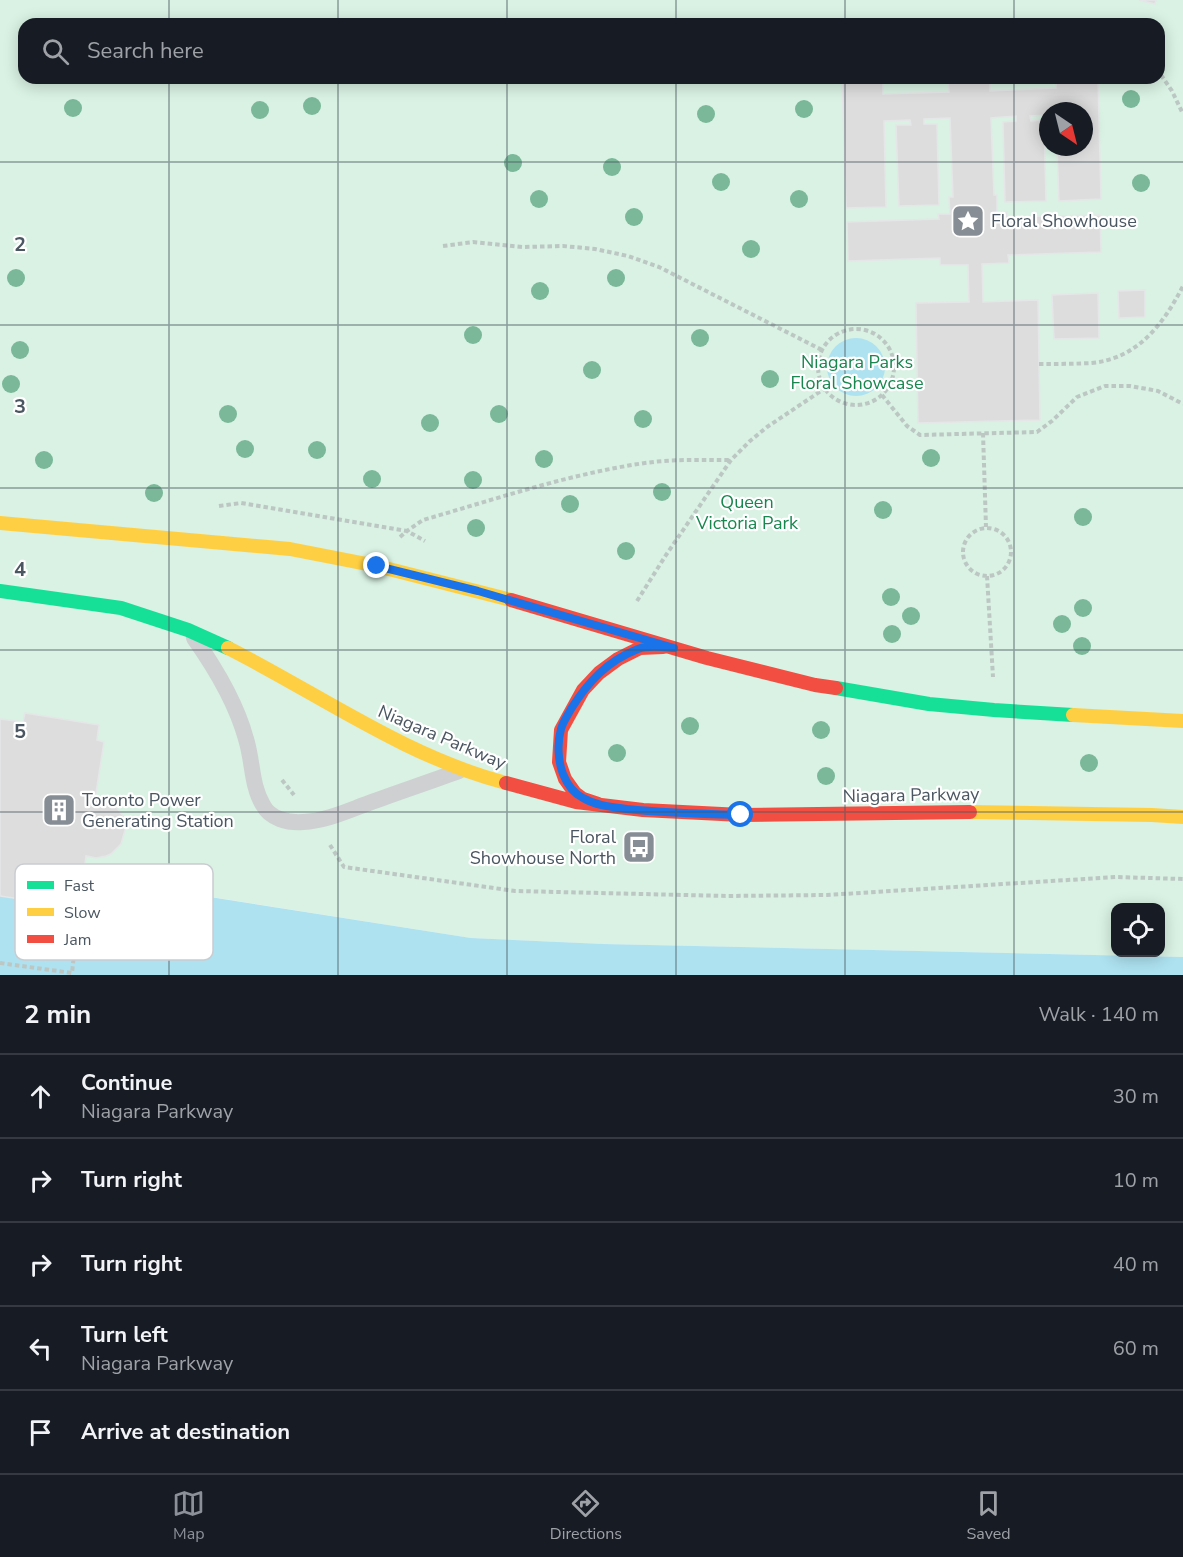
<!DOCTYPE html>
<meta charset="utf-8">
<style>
:root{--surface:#171b24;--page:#20242c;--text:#f1f3f6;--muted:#9ea1a6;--line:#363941;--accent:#8c9099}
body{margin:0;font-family:"Nunito Sans",sans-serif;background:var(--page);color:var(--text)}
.controls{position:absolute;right:18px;bottom:18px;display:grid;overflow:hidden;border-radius:12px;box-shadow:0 3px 15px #0003}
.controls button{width:54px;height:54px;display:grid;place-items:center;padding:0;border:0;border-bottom:2px solid var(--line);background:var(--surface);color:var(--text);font:30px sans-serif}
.compass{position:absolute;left:1039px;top:102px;width:54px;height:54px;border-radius:50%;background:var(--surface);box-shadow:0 3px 15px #0003;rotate:145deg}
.stop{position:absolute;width:18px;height:18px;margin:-14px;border:4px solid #1a73e8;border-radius:50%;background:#fff}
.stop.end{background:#1a73e8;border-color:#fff;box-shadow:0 2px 6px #0008}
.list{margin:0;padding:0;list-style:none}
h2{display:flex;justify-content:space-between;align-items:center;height:78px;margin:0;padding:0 24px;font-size:26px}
h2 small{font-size:20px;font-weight:400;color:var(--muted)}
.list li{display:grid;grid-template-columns:39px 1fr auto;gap:18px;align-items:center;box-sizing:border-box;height:84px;padding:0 24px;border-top:2px solid var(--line)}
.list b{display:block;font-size:22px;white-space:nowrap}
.list p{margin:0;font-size:20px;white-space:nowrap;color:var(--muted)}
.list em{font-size:20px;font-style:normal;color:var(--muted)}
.icon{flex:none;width:33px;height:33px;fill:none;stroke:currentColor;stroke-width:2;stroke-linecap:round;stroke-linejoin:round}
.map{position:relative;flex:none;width:1183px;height:975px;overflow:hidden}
.search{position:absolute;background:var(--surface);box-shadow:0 3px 15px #0003;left:18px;right:18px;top:18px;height:66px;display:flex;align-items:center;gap:15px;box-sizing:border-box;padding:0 21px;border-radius:18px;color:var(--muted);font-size:22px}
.sheet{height:498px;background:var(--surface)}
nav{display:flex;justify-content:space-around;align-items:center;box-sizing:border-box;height:84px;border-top:2px solid var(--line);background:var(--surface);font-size:16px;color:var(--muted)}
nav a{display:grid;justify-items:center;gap:3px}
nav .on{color:var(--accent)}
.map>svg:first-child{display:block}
.green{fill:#d9f2e3;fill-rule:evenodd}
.water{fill:#aee2f0}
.building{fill:#ddddde;stroke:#e5e6e7;stroke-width:1.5}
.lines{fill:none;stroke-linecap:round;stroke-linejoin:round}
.path{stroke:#bcc7c4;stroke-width:4;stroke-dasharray:4.5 3;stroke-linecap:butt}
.lane{stroke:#ced0d2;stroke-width:16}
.fast{stroke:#16e098;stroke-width:14}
.slow{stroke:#ffcf43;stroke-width:14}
.jam{stroke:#f24e42;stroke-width:14}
.tree{fill:#7ab899}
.route{stroke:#1a73e8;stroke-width:8}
.grid{fill:none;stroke:#4a5661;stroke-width:1.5;stroke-opacity:0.55}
.labels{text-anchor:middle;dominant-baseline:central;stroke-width:4.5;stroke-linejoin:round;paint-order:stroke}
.poi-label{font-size:18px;fill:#4a5661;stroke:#fff;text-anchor:start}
.park-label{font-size:18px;fill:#17864f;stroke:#fff}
.street-label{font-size:18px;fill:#4a5661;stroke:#fff}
.key{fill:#fff;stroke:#c9ccd0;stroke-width:1.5}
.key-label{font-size:16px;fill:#4a5661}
.grid-label{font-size:20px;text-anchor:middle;font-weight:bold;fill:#4a5661;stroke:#fff;stroke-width:4.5;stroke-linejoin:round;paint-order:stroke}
</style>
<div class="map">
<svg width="1183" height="975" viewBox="0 0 1183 975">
<rect width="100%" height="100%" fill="#f4f4f4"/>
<!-- green -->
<path class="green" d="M0,0H1183V957L603,944L471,938L84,877L79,908L0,896ZM24,24H1159V78H24ZM1048,111H1084V147H1048ZM1116,908H1160V952H1116Z"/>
<!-- water -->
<path class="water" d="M827 367a29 29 0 1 1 58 0a29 29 0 1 1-58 0Z
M83,877L471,938L603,944L1183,957V975H0V896L79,908Z"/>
<!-- building -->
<path class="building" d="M1139,0H1156L1155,4Z
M842,78H883V94L949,92L948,78H990V91L1056,88V82L1098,80L1101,199L1059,201L1057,147H1084V111H1048V115L1030,116L1031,121L1044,120L1046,201L1005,202L1003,122L1016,121V116L991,118L994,195H997V212H1007V217L1100,215L1101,252L1008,255L1009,263L982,264L983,302L1038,300L1040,420L918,423L916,303L969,302L968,265H940V258L848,261L847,222L939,219L938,214H950L949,197H953L950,118L924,119V124H937L939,205L899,206L896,125H911L910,120L884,121L886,207L846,208Z
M1145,290V317L1119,318L1118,291Z
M1098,293L1099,338L1054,339L1052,295Z
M25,713L99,725L97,740L104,742L95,799L104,800L117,808L123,816L125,830L121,844L111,854L106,856L96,858L86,856L79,908L0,896V719L23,722Z"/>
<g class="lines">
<!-- path -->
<path class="path" d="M1161,75L1172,91L1183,114
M443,246L473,242L523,247L563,246L595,249L628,256L659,267L822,350
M818 367a38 38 0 1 1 76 0a38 38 0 1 1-76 0Z
M1039,364C1056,364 1074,364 1091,363C1137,359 1163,325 1183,286
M882,395L907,426L920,435L1037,432L1052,421L1077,397L1105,386H1130L1158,391L1183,404
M983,433L986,527
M219,506L241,503L407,531L425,541
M963 552a24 24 0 1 1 48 0a24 24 0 1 1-48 0Z
M400,537L407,531L423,520C496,499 569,474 645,463C673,459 702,460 731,460
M987,576L993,677
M637,601L666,555L731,460L750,441L767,427L824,389
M282,780L294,795
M330,845L344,867L515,891L727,896L827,895L1116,877L1183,879
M0,963L72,973L79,908"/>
<!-- lane -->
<path class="lane" d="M194,638C216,669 236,702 246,739C253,761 251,785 263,805C270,819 288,823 303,822C326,821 347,811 369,803C399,792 429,782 459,771"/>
<!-- fast -->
<path class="fast" d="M0,591L121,608L188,630L228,648
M836,688L929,704L994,710L1073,715"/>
<!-- slow -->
<path class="slow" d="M0,523L290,549L377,566L511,600
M228,648C319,694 406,757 506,783
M1073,715L1183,721
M970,812L1152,815L1183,817"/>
<!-- jam -->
<path class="jam" d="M511,600L707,658L815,685L836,688
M506,783L576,802L643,810L741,815L970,812
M598,804L583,799L575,793L565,779L559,762L561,730L583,690L599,673L618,659L640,648L663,647"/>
</g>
<!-- trees -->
<g class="tree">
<circle cx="1131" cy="99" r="9"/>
<circle cx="312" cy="106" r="9"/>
<circle cx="73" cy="108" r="9"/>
<circle cx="804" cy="109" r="9"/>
<circle cx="260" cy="110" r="9"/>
<circle cx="706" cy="114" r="9"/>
<circle cx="513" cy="163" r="9"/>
<circle cx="612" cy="167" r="9"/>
<circle cx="721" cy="182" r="9"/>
<circle cx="1141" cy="183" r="9"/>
<circle cx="539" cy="199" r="9"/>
<circle cx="799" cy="199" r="9"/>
<circle cx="634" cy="217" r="9"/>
<circle cx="751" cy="249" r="9"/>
<circle cx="16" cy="278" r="9"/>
<circle cx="616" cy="278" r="9"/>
<circle cx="540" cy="291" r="9"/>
<circle cx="473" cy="335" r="9"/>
<circle cx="700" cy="338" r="9"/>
<circle cx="20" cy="350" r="9"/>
<circle cx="592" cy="370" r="9"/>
<circle cx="770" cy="379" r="9"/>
<circle cx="11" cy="384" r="9"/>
<circle cx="228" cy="414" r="9"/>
<circle cx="499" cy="414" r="9"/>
<circle cx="643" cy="419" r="9"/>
<circle cx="430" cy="423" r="9"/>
<circle cx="245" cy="449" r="9"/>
<circle cx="317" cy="450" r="9"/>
<circle cx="931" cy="458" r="9"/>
<circle cx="544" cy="459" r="9"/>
<circle cx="44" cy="460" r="9"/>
<circle cx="372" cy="479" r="9"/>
<circle cx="473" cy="480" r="9"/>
<circle cx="662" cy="492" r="9"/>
<circle cx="154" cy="493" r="9"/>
<circle cx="570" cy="504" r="9"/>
<circle cx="883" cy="510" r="9"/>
<circle cx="1083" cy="517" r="9"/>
<circle cx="476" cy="528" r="9"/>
<circle cx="626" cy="551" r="9"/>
<circle cx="891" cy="597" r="9"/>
<circle cx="1083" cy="608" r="9"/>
<circle cx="911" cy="616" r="9"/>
<circle cx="1062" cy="624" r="9"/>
<circle cx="892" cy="634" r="9"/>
<circle cx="1082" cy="646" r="9"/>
<circle cx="690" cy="726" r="9"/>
<circle cx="821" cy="730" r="9"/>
<circle cx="617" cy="753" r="9"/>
<circle cx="1089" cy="763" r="9"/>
<circle cx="826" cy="776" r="9"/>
</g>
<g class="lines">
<!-- route -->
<path class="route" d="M377,566L478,591L674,648C663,647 648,645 638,649C607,661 588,682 571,709C568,715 563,722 561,729C557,743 558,761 563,774C567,784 573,793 583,798C597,806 612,807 627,809C665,813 703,814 741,815"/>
</g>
<!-- grid -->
<path class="grid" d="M169,0V24M338,0V24M507,0V24M676,0V24M845,0V24M1014,0V24M169,78V975M338,78V975M507,78V975M676,78V975M845,78V975M1014,78V975M0,162H1183M0,325H1183M0,488H1183M0,650H1183M0,812H1183"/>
<!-- icons -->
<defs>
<g id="sight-square" transform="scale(1.725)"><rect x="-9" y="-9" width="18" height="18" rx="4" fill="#868d94" stroke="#fff"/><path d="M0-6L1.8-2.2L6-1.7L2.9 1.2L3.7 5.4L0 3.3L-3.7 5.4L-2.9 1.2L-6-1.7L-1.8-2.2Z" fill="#fff"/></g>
<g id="building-square" transform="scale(1.725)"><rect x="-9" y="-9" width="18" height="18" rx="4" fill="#868d94" stroke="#fff"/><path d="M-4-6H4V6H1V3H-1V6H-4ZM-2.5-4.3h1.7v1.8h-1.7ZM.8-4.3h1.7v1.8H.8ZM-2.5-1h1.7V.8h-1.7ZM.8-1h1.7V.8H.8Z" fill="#fff"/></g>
<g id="bus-square" transform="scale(1.725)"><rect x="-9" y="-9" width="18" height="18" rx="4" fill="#868d94" stroke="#fff"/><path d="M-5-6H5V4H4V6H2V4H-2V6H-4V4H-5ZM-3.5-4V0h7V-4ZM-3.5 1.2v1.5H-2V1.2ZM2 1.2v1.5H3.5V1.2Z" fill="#fff"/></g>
</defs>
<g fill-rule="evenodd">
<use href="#sight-square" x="968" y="221"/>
<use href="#building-square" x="59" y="810"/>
<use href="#bus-square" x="639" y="847"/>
</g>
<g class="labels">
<!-- poi labels -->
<g class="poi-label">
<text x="991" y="221">Floral Showhouse</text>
<text x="82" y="800">Toronto Power<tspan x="82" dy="21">Generating Station</tspan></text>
<text x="616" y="837" text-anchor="end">Floral<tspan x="616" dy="21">Showhouse North</tspan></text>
</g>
<!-- park labels -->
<g class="park-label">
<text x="857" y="362">Niagara Parks<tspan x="857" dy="21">Floral Showcase</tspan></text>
<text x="747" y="502">Queen<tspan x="747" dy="21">Victoria Park</tspan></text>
</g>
<!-- street labels -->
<g class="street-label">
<text transform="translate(442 737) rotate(23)">Niagara Parkway</text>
<text transform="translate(911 795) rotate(-1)">Niagara Parkway</text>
</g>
</g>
<!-- legend -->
<rect x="15" y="864" width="198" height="96" rx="9" class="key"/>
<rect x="27" y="881" width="27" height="8" fill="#16e098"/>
<rect x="27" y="908" width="27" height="8" fill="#ffcf43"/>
<rect x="27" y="935" width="27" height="8" fill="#f24e42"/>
<g class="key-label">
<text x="64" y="891">Fast</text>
<text x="64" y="918">Slow</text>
<text x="64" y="945">Jam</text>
</g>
<g class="grid-label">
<text x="20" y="251">2</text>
<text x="20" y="413">3</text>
<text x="20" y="576">4</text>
<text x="20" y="738">5</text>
</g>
</svg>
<div class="controls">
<button><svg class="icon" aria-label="locate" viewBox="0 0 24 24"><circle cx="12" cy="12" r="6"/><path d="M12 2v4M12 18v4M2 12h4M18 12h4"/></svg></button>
</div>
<svg class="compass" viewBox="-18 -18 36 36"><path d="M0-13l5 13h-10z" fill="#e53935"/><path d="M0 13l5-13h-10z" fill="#9ea1a6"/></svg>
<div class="stop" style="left:741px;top:815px"></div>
<div class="stop end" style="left:377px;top:566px"></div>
<div class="search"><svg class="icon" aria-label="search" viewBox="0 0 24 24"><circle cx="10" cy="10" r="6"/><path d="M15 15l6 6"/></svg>Search here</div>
</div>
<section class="sheet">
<h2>2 min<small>Walk · 140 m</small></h2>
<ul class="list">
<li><svg class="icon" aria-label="ahead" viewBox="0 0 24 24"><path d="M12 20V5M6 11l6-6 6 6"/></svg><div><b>Continue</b><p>Niagara Parkway</p></div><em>30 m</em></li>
<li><svg class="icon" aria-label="right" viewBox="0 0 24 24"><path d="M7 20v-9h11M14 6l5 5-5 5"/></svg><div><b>Turn right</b></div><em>10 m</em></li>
<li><svg class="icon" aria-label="right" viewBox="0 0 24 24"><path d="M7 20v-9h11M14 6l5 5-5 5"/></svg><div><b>Turn right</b></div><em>40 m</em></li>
<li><svg class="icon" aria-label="left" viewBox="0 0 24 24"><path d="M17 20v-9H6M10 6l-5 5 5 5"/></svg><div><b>Turn left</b><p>Niagara Parkway</p></div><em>60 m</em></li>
<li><svg class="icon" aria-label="arrive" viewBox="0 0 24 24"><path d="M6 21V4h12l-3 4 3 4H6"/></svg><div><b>Arrive at destination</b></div></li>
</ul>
</section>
<nav>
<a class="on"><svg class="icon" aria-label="map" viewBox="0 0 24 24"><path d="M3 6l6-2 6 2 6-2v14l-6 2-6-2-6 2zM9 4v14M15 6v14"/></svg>Map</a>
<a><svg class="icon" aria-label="directions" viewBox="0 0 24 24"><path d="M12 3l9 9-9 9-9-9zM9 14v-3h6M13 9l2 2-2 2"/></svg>Directions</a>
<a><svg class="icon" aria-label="saved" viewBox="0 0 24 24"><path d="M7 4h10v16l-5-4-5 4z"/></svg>Saved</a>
</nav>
